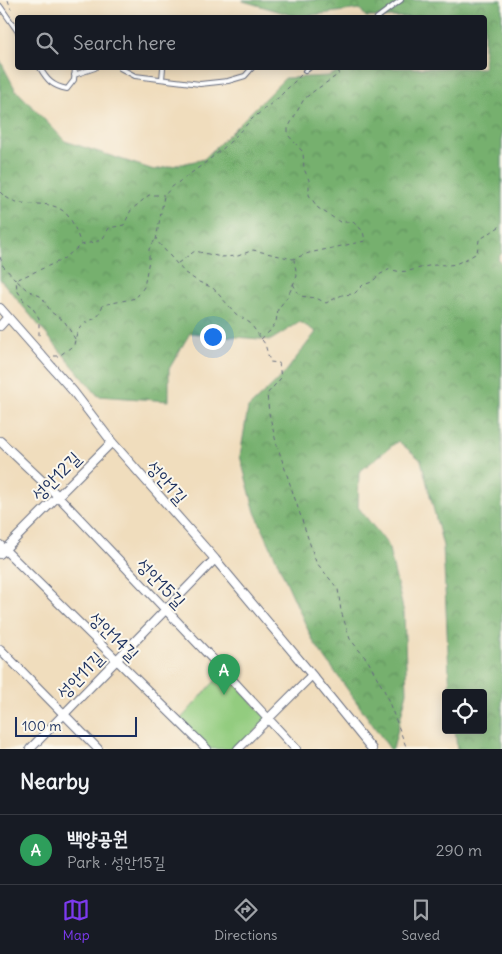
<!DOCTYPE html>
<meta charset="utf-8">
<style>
:root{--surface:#171b24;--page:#20242c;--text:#f1f3f6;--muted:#9ea1a6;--line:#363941;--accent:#7c3aed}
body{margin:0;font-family:Delius,"Poor Story",sans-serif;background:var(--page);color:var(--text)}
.controls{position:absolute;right:15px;bottom:15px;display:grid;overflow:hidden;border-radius:5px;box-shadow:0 2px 12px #0003}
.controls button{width:45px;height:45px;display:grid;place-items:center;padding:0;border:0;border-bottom:1px solid var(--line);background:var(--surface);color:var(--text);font:25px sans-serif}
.scale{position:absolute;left:15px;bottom:12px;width:122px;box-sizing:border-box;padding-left:5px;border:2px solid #1b2f5e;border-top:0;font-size:14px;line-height:18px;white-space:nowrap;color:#1b2f5e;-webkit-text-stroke:4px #fbf7ec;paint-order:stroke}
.you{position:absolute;left:212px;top:336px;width:18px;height:18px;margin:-12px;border:4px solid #fff;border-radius:50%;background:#1a73e8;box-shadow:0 0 0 8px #1a73e833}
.badge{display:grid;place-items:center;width:32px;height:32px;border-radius:50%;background:var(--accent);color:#fff;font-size:16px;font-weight:700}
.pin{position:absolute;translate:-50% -41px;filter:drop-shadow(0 1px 2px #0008)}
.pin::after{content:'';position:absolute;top:26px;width:18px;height:15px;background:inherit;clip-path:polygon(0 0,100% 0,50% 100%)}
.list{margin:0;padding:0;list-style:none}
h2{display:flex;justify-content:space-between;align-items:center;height:65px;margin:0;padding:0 20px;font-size:21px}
h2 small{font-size:16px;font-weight:400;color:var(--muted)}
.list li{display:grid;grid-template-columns:32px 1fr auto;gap:15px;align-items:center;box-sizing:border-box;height:70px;padding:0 20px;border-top:1px solid var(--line)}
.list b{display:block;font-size:19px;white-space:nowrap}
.list p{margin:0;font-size:16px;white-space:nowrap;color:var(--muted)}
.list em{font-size:16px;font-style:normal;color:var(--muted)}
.icon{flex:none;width:28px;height:28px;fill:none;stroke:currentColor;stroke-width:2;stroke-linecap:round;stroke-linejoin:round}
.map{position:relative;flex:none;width:502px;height:749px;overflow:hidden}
.search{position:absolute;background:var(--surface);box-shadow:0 2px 12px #0003;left:15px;right:15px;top:15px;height:55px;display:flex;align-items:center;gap:12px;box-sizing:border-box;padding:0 18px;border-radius:5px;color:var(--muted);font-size:19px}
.sheet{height:135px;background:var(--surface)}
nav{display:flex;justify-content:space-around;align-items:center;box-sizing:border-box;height:70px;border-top:1px solid var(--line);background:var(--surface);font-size:14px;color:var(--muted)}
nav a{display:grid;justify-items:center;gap:2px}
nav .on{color:var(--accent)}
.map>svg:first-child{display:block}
.forest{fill:url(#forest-crowns);stroke:#487066}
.green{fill:#93cc7f;stroke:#577e6e}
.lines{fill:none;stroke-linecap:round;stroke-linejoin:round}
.lane-casing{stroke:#666c7f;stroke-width:6}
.street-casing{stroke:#666c7f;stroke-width:10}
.path{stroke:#666c7f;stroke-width:1;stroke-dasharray:4 4;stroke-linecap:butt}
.lane{stroke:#fff;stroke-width:4}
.street{stroke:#fff;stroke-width:8}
.labels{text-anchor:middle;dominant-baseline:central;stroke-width:4;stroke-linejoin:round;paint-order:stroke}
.street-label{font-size:18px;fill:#1b2f5e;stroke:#fbf7ec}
</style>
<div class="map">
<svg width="502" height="749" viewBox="0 0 502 749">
<defs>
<pattern id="forest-crowns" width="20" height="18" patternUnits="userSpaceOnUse" patternTransform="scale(1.25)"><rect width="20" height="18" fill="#76b06e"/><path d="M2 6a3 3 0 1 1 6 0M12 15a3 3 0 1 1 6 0" fill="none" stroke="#60905e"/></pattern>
</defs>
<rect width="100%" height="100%" fill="#fbf7ec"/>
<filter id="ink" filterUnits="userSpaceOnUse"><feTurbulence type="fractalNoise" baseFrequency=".02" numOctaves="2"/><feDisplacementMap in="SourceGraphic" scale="10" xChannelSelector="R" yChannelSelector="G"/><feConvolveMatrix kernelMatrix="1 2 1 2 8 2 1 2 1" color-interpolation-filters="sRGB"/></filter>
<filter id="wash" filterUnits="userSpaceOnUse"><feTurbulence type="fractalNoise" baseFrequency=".0096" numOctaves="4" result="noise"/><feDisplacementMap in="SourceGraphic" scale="20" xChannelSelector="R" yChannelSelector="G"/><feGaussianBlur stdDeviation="1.12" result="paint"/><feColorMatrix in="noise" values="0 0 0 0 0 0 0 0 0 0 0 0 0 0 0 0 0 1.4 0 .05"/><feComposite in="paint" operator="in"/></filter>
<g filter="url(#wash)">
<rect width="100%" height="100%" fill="#f0ddbd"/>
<!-- forest -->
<path class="forest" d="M243,0H502V252L498,259L502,265V749H457L455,730H483V693H450L443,546L421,460L398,441L359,472L358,507L388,545L404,613L407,692L393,749H390L313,641L255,512L240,456L248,408L284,374L316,332L300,322L271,340L190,333L169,369V401L98,396L0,279V60L15,89L65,141L154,170L204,159L285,78L328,76L346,68H484V18L366,17L360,9L298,17L243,1Z"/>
<!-- green -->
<path class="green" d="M224,671L267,719L238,749H207L179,721Z"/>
</g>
<g filter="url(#ink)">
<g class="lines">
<!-- lane casing -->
<g class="lane-casing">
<path id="lane" d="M0,6L18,32
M377,18L401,0
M40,68C47,80 52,86 67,89L74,80L75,68
M120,68L135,76L200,84L228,81L245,76L252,68
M305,71L309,68
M74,75L95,68
M162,79L163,68"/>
</g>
<!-- street casing -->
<g class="street-casing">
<path id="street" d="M0,308L73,391L112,442L215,559L312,675L372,749
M0,326L8,317
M0,441L57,495L224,671L296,749
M0,545L207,749
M0,554L112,442
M0,649L98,749
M30,749L215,559
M238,749L312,675"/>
</g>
<!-- path -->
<path class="path" d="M8,0L11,9
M301,75L278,98L252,119L226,146L205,163L172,187L164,196L156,240L185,273L199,282L213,288L236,314L250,323L265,344L270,362L279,363L281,378L267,394L269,413L276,442L316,562L338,589L341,611L350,639L368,661L385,692L407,749
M0,192C22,216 55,190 72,222C76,229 78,237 81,244
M0,257L3,266L16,280L17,290L24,301L32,307L39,318V338
M178,263L195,251L221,257L238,256L253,250L293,259L309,253L365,241L363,231L353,222H340L318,208L309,195V180L304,169L303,152L288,135V128L304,99L314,91L339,74V68
M293,284L300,296L316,298L326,303L342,295L354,294L363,285L372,282L379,275L390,269C406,276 419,266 436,265C442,264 449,266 455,264C463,261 470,257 477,253L479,240L502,225
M75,339L65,322L51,312L42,297L27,290L16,280L62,260L81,245L102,240L109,228L124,225L131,210L149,195H164
M261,339L270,331L276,322L278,309L288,296L297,276L294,260
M54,356H59L74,345C77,329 80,323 97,318L103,305L136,298L144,287L149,260V249L155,240"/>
<!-- lane -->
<use href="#lane" class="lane"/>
<!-- street -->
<use href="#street" class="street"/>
</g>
</g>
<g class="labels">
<!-- street labels -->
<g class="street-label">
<text transform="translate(56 476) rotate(-45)">성안12길</text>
<text transform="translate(167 482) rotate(49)">성안1길</text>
<text transform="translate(161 583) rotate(46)">성안15길</text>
<text transform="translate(114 636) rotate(44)">성안14길</text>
<text transform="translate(80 675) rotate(-46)">성안11길</text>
</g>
</g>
</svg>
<div class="controls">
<button><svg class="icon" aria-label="locate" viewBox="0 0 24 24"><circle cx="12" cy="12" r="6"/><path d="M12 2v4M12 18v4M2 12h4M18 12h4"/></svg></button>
</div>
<div class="scale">100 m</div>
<div class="you"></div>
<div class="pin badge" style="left:224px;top:695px;background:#2e9e5b">A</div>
<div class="search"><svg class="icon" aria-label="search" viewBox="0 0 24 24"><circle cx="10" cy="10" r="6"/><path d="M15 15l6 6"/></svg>Search here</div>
</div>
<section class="sheet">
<h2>Nearby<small></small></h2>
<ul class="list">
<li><span class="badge" style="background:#2e9e5b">A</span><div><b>백양공원</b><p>Park · 성안15길</p></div><em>290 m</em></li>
</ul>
</section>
<nav>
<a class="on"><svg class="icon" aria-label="map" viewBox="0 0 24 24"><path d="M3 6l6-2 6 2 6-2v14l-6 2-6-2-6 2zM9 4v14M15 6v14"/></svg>Map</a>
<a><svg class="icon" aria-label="directions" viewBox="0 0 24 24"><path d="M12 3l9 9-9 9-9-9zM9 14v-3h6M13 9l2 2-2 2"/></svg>Directions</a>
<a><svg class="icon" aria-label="saved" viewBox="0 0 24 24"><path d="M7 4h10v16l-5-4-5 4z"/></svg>Saved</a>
</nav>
